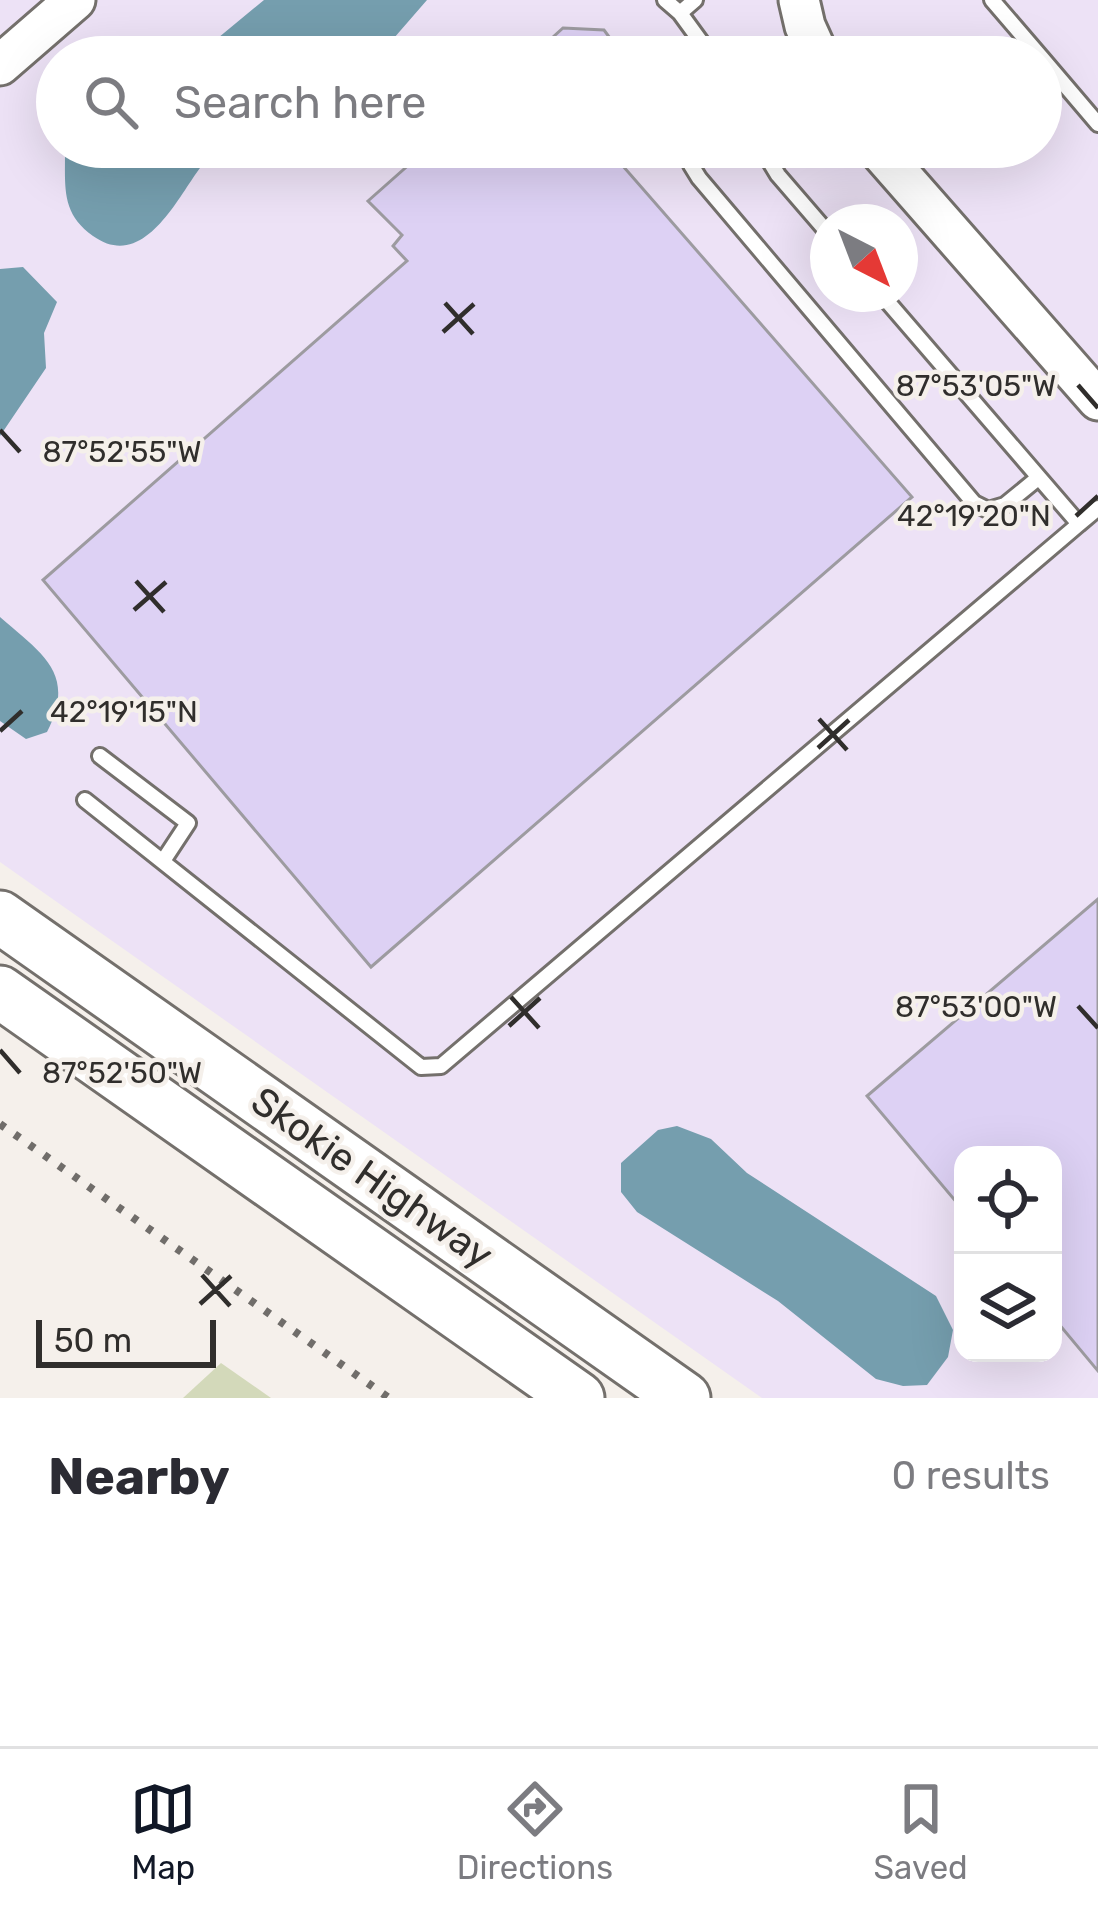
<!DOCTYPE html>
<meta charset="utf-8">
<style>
:root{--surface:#fff;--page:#f7f7f7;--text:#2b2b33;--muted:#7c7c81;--line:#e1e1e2;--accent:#111827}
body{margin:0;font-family:Rubik,sans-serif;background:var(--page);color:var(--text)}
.controls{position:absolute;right:36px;bottom:36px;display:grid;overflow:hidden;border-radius:24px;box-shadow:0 12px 48px #0002}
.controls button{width:108px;height:108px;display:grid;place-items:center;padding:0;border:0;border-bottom:3px solid var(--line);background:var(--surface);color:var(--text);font:60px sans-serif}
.compass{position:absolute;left:810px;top:204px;width:108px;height:108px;border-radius:50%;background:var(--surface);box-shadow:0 12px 48px #0002;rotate:138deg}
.scale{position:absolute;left:36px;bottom:30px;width:180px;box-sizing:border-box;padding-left:12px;border:6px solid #302e2c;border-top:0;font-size:33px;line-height:42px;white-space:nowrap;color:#302e2c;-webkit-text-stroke:9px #f5f0eb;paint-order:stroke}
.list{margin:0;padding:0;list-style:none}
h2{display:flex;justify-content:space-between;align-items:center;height:156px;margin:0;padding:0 48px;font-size:51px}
h2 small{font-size:39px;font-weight:400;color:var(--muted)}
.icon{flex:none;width:66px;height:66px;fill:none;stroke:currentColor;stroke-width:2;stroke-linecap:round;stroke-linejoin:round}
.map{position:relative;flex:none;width:1098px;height:1398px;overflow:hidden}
.search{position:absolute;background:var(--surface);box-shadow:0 12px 48px #0002;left:36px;right:36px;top:36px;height:132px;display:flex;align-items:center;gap:30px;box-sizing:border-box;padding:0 42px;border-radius:66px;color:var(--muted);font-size:45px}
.sheet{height:348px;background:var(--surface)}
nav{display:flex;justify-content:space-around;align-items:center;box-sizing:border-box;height:168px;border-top:3px solid var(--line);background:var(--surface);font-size:33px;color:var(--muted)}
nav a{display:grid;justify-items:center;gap:6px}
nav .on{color:var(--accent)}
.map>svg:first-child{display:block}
.industrial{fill:#ede2f6;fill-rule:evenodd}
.green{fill:#d3d9ba}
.water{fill:#759eae}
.building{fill:#ddd1f4;stroke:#9d9ba0;stroke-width:3}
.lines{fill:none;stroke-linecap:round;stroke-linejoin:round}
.lane-casing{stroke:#74706c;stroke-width:20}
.secondary-casing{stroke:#74706c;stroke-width:45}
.highway-casing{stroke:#74706c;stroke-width:57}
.lane{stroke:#fff;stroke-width:14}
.secondary{stroke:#fff;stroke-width:39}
.highway{stroke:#fff;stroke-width:51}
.rail{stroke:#706d6a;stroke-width:8;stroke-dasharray:6 12;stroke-linecap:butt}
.ticks{fill:none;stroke:#302e2c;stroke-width:4.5}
.labels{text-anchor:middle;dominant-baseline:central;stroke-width:9;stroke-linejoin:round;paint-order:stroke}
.street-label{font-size:39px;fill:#302e2c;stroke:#f5f0eb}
.ticks-label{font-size:30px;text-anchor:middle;fill:#302e2c;stroke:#f5f0eb;stroke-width:9;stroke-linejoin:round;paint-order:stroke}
</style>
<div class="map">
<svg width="1098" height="1398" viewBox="0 0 1098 1398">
<rect width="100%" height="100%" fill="#f5f0eb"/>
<!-- industrial -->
<path class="industrial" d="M0,0H1098V1398H762L0,862ZM57,57H1041V147H57ZM828,222H900V294H828ZM963,1155H1053V1353H963Z"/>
<!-- green -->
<path class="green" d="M221,1363L271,1398H183Z"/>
<!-- water -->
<path class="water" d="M264,0H427L394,38L352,57H195Z
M73,147H225C218,152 209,157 203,164C179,194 145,273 93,236C62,214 65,189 65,154Z
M23,267L57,302L44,333L46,368L0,436V269Z
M0,617C42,654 77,673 47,732L26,739L0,721Z
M677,1126L711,1139L747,1173L936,1296L953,1330L948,1357L927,1385L903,1386L876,1379L778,1301L637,1212L621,1192V1163L658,1130Z"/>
<!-- building -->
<path class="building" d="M563,28L604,30L624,57H531Z
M429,147H627L615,157L912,497L371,967L43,580L407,261L393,246L402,235L368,201Z
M1098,899V1371L1053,1317V1155H963V1210L867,1096Z"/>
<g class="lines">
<!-- lane casing -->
<g class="lane-casing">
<path id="lane" d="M665,0L680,13
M695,0L680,13L712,57
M992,0L1041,57
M1041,57L1098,124
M691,147V165L699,178L974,503L988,510L1005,505L1038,478
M761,147L778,175L828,233
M881,294L1079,524L1098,508
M100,756L188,823L163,861
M85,800L421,1067L441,1066L1079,524"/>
</g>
<!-- secondary casing -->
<g class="secondary-casing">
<path id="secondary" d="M799,0L805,26L819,57
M0,65L75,0
M876,147L1098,400"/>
</g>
<!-- highway casing -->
<g class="highway-casing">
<path id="highway" d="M0,917L684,1398
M0,992L578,1398"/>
</g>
<!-- lane -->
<use href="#lane" class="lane"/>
<!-- secondary -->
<use href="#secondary" class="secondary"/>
<!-- highway -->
<use href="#highway" class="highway"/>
<!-- rail -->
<path class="rail" d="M0,1124L389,1398"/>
</g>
<!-- ticks -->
<path class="ticks" d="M445,303L473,334M443,332L474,304M1078,385L1098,408M0,430L20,452M1076,516L1098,496M136,581L164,612M134,610L166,582M819,719L847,750M0,731L22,711M818,748L849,720M511,997L539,1028M1078,1006L1098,1028M509,1026L540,998M0,1050L20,1073M202,1275L230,1306M200,1304L231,1276"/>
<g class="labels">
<!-- street labels -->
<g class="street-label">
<text transform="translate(372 1178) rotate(35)">Skokie Highway</text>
</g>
</g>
<g class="ticks-label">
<text x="976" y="396">87°53'05"W</text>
<text x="122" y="462">87°52'55"W</text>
<text x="974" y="526">42°19'20"N</text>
<text x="124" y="722">42°19'15"N</text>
<text x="976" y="1017">87°53'00"W</text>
<text x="122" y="1083">87°52'50"W</text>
</g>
</svg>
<div class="controls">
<button><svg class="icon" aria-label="locate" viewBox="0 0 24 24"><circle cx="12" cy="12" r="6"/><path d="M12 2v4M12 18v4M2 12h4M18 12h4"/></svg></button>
<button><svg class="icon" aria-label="layers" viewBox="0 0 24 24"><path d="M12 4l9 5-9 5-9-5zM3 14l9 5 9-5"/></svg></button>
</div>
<svg class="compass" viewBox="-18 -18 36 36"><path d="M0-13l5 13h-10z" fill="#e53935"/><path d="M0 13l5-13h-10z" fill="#7c7c81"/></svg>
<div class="scale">50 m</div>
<div class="search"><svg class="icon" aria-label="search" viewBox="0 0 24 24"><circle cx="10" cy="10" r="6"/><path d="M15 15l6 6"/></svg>Search here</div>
</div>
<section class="sheet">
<h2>Nearby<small>0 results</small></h2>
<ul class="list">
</ul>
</section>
<nav>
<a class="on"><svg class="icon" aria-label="map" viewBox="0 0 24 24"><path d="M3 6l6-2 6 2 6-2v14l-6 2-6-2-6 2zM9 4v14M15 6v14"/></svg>Map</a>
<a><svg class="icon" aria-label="directions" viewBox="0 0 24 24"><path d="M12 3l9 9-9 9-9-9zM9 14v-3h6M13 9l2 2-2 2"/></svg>Directions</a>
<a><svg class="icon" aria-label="saved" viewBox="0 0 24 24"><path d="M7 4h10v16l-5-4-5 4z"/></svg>Saved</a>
</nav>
